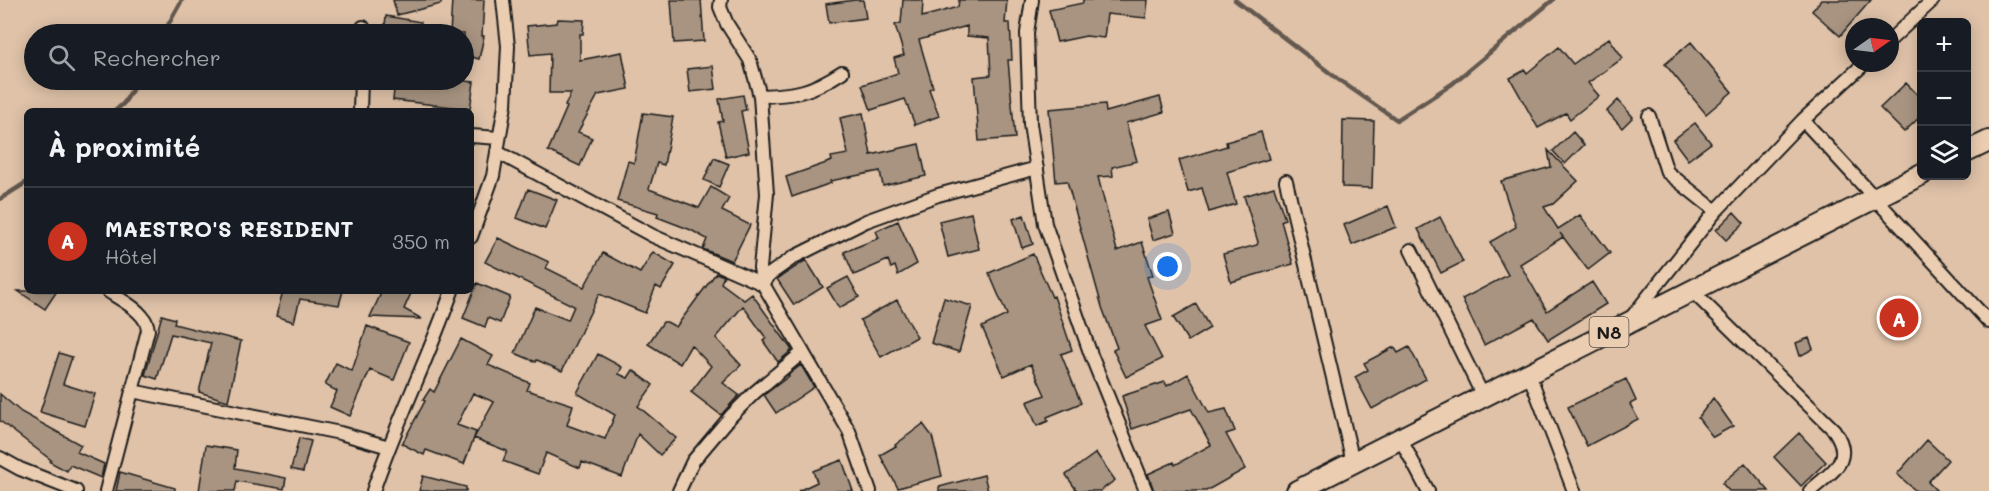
<!DOCTYPE html>
<html lang="fr">
<meta charset="utf-8">
<style>
:root{--surface:#171b24;--page:#20242c;--text:#f1f3f6;--muted:#9ea1a6;--line:#363941;--accent:#c8321e}
body{margin:0;font-family:Mali,sans-serif;background:var(--page);color:var(--text)}
.controls{position:absolute;right:18px;top:18px;display:grid;overflow:hidden;border-radius:9px;box-shadow:0 3px 15px #0003}
.controls button{width:54px;height:54px;display:grid;place-items:center;padding:0;border:0;border-bottom:2px solid var(--line);background:var(--surface);color:var(--text);font:30px sans-serif}
.compass{position:absolute;left:1845px;top:18px;width:54px;height:54px;border-radius:50%;background:var(--surface);box-shadow:0 3px 15px #0003;rotate:76deg}
.you{position:absolute;left:1168px;top:267px;width:21px;height:21px;margin:-15px;border:4px solid #fff;border-radius:50%;background:#1a73e8;box-shadow:0 0 0 9px #1a73e833}
.badge{display:grid;place-items:center;width:39px;height:39px;border-radius:50%;background:var(--accent);color:#fff;font-size:20px;font-weight:700}
.pin{position:absolute;translate:-50% -50%;border:3px solid #fff;box-shadow:0 2px 6px #0006}
.list{margin:0;padding:0;list-style:none}
h2{display:flex;justify-content:space-between;align-items:center;height:78px;margin:0;padding:0 24px;font-size:26px}
h2 small{font-size:20px;font-weight:400;color:var(--muted)}
.list li{display:grid;grid-template-columns:39px 1fr auto;gap:18px;align-items:center;box-sizing:border-box;height:108px;padding:0 24px;border-top:2px solid var(--line)}
.list b{display:block;font-size:22px;white-space:nowrap}
.list p{margin:0;font-size:20px;white-space:nowrap;color:var(--muted)}
.list em{font-size:20px;font-style:normal;color:var(--muted)}
.icon{flex:none;width:33px;height:33px;fill:none;stroke:currentColor;stroke-width:2;stroke-linecap:round;stroke-linejoin:round}
.map{position:relative;flex:none;width:1989px;height:491px;overflow:hidden}
.search{position:absolute;background:var(--surface);box-shadow:0 3px 15px #0003;left:24px;top:24px;width:450px;height:66px;display:flex;align-items:center;gap:15px;box-sizing:border-box;padding:0 21px;border-radius:33px;color:var(--muted);font-size:22px}
.panel{position:absolute;background:var(--surface);box-shadow:0 3px 15px #0003;left:24px;top:108px;width:450px;height:186px;border-radius:9px}
.map>svg:first-child{display:block}
.lines{fill:none;stroke-linecap:round;stroke-linejoin:round}
.stream{stroke:#645950;stroke-width:4.5}
.building{fill:#a89481;stroke:#1c1c1c;stroke-width:1.5;fill-rule:evenodd}
.minor-casing{stroke:#1c1c1c;stroke-width:16}
.trunk-casing{stroke:#1c1c1c;stroke-width:24}
.minor{stroke:#ebcdb1;stroke-width:12}
.trunk{stroke:#ebcdb1;stroke-width:20}
.labels{text-anchor:middle;dominant-baseline:central;stroke-width:6;stroke-linejoin:round;paint-order:stroke}
.shield{fill:#ebcdb1;stroke:#5a5149;stroke-width:1.5}
.shield-label{font-size:18px;font-weight:bold;fill:#1c1c1c}
</style>
<div class="map">
<svg width="1989" height="491" viewBox="0 0 1989 491">
<rect width="100%" height="100%" fill="#dfc2a8"/>
<filter id="ink" filterUnits="userSpaceOnUse"><feTurbulence type="fractalNoise" baseFrequency=".0167" numOctaves="2"/><feDisplacementMap in="SourceGraphic" scale="12" xChannelSelector="R" yChannelSelector="G"/><feConvolveMatrix kernelMatrix="1 2 1 2 8 2 1 2 1" color-interpolation-filters="sRGB"/></filter>
<g filter="url(#ink)">
<g class="lines">
<!-- stream -->
<path class="stream" d="M1235,0L1339,80L1397,120L1452,84L1553,0
M163,34L182,0
M115,111L124,103L138,80
M0,199L27,182"/>
</g>
<!-- building -->
<path class="building" d="M393,0H441V4L397,15Z
M452,0H484L482,36H484L479,59L464,55V34H450Z
M671,0H701L704,41L674,43Z
M855,0H863L866,18L829,23L826,4Z
M903,0H923L922,17L958,7L959,0H1007L1005,23H1010L1012,60H1008L1015,138L979,141L974,77L991,75L989,38L967,36V26L919,40L933,87L929,89L939,116L915,125L905,99L871,110L862,85L898,73L894,58L904,55L895,25L901,23Z
M1083,0H1148L1146,18L1107,14L1104,38L1086,36L1057,42L1049,10L1083,3Z
M1821,0H1871L1840,36L1812,11Z
M386,16L421,22L419,34H384Z
M558,19L584,20L583,34H580V60L622,52L629,89L598,95L578,132L592,138L580,166L548,151L567,107L565,106L571,93H549L550,53L530,55L527,26L557,23Z
M1609,38L1623,58L1588,83L1599,96L1570,119L1566,113L1538,128L1510,78L1525,70L1527,73L1559,47L1573,64Z
M1691,42L1732,92L1706,114L1665,64Z
M713,66L716,89L690,92L687,69Z
M395,80H455L474,82L470,109L393,100Z
M1906,83L1922,99V115L1904,132L1880,108Z
M743,95L746,110L741,111L749,152L726,157L718,122L723,121L719,99Z
M1160,97L1164,112L1126,123L1137,161L1112,167L1113,176L1098,177L1117,251L1142,242L1153,275L1147,277L1162,320L1145,326L1162,359L1126,377L1113,350L1117,348L1102,307L1067,181L1056,182L1049,109L1105,104L1106,112Z
M1618,100L1633,117L1622,128L1607,111Z
M643,113L673,117L664,165L657,163L649,189L699,208L711,187L729,198L722,211L750,225L732,261L703,249L707,239L691,230L657,217L658,213L617,201L628,161L634,163Z
M863,113L871,155L919,144L926,176L883,186L880,171L830,181L831,183L792,197L786,177L832,161L831,157L848,154L840,118Z
M1343,120L1374,121L1372,188L1342,187Z
M1695,123L1711,143L1688,160L1673,140Z
M1261,132L1269,159L1227,172L1236,204L1209,212L1202,188L1188,192L1179,160L1227,146L1226,142Z
M1573,132L1584,145L1565,164L1553,151Z
M1548,150L1578,181L1553,204L1544,207L1558,229L1580,215L1593,233L1594,232L1610,253L1588,270L1560,233L1563,237L1520,264L1547,311L1592,282L1606,304L1548,340L1534,318L1484,345L1462,299L1508,275L1490,242L1516,227L1501,181L1551,167Z
M714,158L729,164L719,187L704,180Z
M1274,187L1285,219L1281,221L1293,264L1231,282L1223,254L1257,245L1258,242L1244,196Z
M528,189L557,200L545,229L517,218Z
M1388,206L1396,227L1352,245L1344,225Z
M1169,212L1175,233L1153,240L1147,219Z
M1734,212L1744,223L1726,240L1716,230Z
M971,213L979,249L948,257L939,221Z
M1024,215L1033,244L1022,248L1013,219Z
M1440,217L1463,262L1441,273L1418,229Z
M898,221L917,264L898,275L895,266L891,268L888,260L854,275L844,252L879,238L876,231Z
M498,238L549,262L546,268L584,287L603,253L640,273L653,252L675,265L661,289L656,286L645,313L599,294L562,371L537,360L536,362L515,353L535,307L568,320L574,306L485,262Z
M1033,254L1052,297L1054,296L1072,350L1061,354L1081,403L1047,417L1048,421L1037,426L1027,402L1045,395L1031,364L1004,376L982,327L1007,315L989,273Z
M806,260L823,287L794,305L777,279Z
M716,273L724,276L721,283L744,300L752,294L792,350L778,362L763,341L766,338L743,306L716,338L741,365L723,383L739,395L721,415L691,392L711,366L691,345L680,364L648,344L663,322H667L676,327Z
M848,277L859,297L839,308L827,288Z
M477,283L510,297L500,323L488,318L485,327L463,318Z
M18,291H57L45,309Z
M283,291H343L339,305L300,299L294,322L276,316Z
M382,291H412L404,309L422,319L370,317Z
M944,298L972,306L959,352L931,343Z
M897,300L917,337L881,357L860,320Z
M1196,304L1210,328L1188,341L1173,317Z
M162,315L175,319L174,324L241,341L228,401L199,392L211,343L171,334L157,379L145,375Z
M367,326L409,342L394,380L370,370L350,416L330,407L337,391L325,385L336,363L352,371Z
M1809,338L1813,349L1800,356L1796,343Z
M461,339L493,356L488,365L530,383L527,390L573,405L567,425L605,439L615,415L577,393L598,354L622,367L619,374L628,378L633,370L653,385L638,406L676,438L660,455L638,434L622,477L582,462L580,468L546,453L538,474L503,461L507,451L474,438L464,464L426,450L424,455L402,444L425,401L423,400L430,389L434,392ZM473,393L494,402L474,438L476,432L457,425Z
M1394,347L1398,353L1409,347L1426,379L1372,409L1355,377L1368,370L1364,363Z
M59,353L72,357L63,384L95,394L85,426L40,412Z
M801,365L814,387L776,413L764,395L789,376L788,375Z
M1188,374L1209,413L1226,409L1235,431L1226,434L1245,469L1206,491H1154L1148,474L1174,462L1175,465L1211,445L1191,409L1132,429L1122,396L1165,382L1167,386Z
M1626,379L1636,401L1630,404L1638,419L1587,446L1568,407Z
M0,394L21,412L81,445L77,452L104,464L101,478L70,465L67,471L50,462L51,460L0,421Z
M1713,398L1733,426L1713,437L1698,418Z
M923,424L932,436L942,476L898,488L880,455L896,446L895,445Z
M1799,433L1826,462L1801,486L1774,457Z
M299,438L311,441L303,472L291,469Z
M1927,440L1948,460L1928,482L1937,491H1916L1897,474Z
M206,445L237,450L235,468L286,478L284,489L237,481L235,491H199Z
M1096,453L1115,480L1100,491H1077L1066,475Z
M842,460L853,491H798L817,482L813,471Z
M1745,463L1769,491H1729L1722,483Z
M120,472L175,488V491H116Z
M984,475L988,491H939V487Z
M423,476L466,487V491H419Z"/>
<g class="lines">
<!-- minor casing -->
<g class="minor-casing">
<path id="minor" d="M721,0L720,7L727,24L750,60L760,96L767,194L760,268L763,284L849,431L870,491
M1032,0L1027,33L1030,124L1045,224L1091,355L1146,491
M363,34V27
M1890,40L1933,0
M760,96C797,95 811,92 842,72
M360,111L361,80
M1649,116L1667,172L1716,211
M1803,120L1989,322
M471,136L499,138
M497,152L653,236L763,284L770,274L794,257L866,221L938,195L1037,168
M1286,181L1353,462
M471,237L493,176L505,105L508,46L503,0
M1411,250L1483,396
M1692,291L1834,430C1855,461 1832,471 1810,491
M1631,318L1716,211L1803,120L1865,63
M1529,374L1574,491
M132,391L340,433L389,447
M1400,438L1428,491
M0,458L20,469L76,491
M106,491L148,330C147,312 122,301 108,291
M373,491C396,423 428,359 452,291
M679,491L693,461L731,416L754,393L803,352"/>
</g>
<!-- trunk casing -->
<g class="trunk-casing">
<path id="trunk" d="M1966,152L1989,141
M1297,491L1922,174"/>
</g>
<!-- minor -->
<use href="#minor" class="minor"/>
<!-- trunk -->
<use href="#trunk" class="trunk"/>
</g>
</g>
<g class="labels">
<!-- shield labels -->
<rect class="shield" x="1589.5" y="317" width="39" height="30" rx="4.5"/>
<g class="shield-label">
<text x="1609" y="332">N8</text>
</g>
</g>
</svg>
<div class="controls">
<button>+</button>
<button>−</button>
<button><svg class="icon" aria-label="layers" viewBox="0 0 24 24"><path d="M12 4l9 5-9 5-9-5zM3 14l9 5 9-5"/></svg></button>
</div>
<svg class="compass" viewBox="-18 -18 36 36"><path d="M0-13l5 13h-10z" fill="#e53935"/><path d="M0 13l5-13h-10z" fill="#9ea1a6"/></svg>
<div class="you"></div>
<div class="pin badge" style="left:1899px;top:318px">A</div>
<div class="search"><svg class="icon" aria-label="search" viewBox="0 0 24 24"><circle cx="10" cy="10" r="6"/><path d="M15 15l6 6"/></svg>Rechercher</div>
<section class="panel">
<h2>À proximité<small></small></h2>
<ul class="list">
<li><span class="badge">A</span><div><b>MAESTRO'S RESIDENT</b><p>Hôtel</p></div><em>350 m</em></li>
</ul>
</section>
</div>
